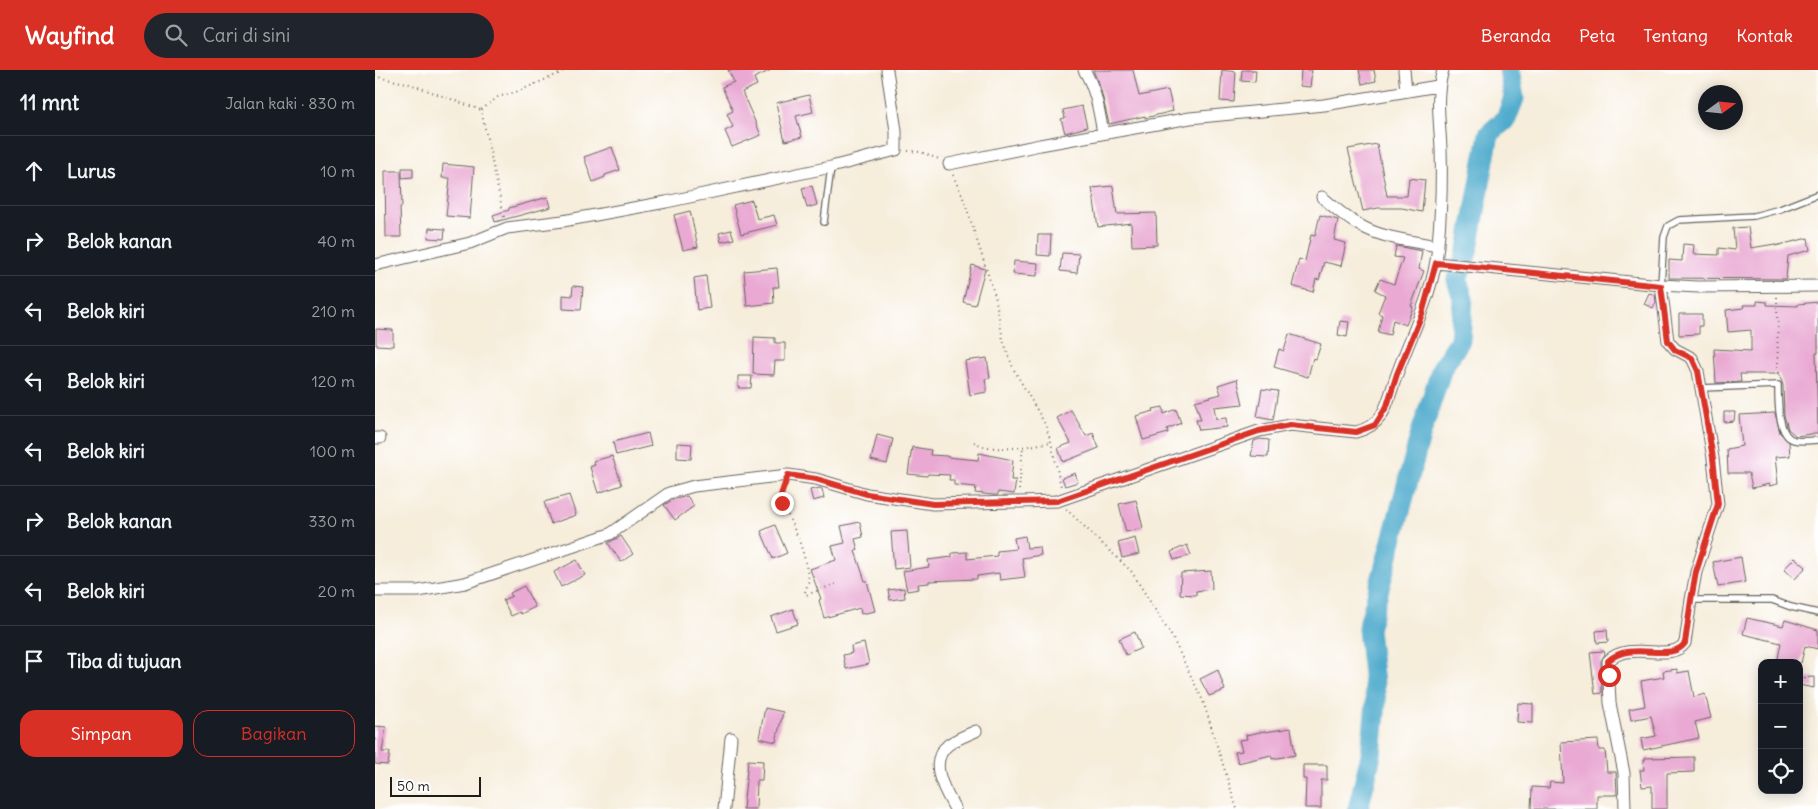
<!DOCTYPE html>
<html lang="id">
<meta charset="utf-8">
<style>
:root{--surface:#171b24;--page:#20242c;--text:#f1f3f6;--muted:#9ea1a6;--line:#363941;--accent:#d93025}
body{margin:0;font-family:Delius,sans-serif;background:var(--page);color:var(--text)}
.controls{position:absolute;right:15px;bottom:15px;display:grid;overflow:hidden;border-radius:10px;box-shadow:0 2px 12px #0003}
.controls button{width:45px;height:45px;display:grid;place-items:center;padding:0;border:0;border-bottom:1px solid var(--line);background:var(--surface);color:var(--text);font:25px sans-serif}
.compass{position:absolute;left:1323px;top:15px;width:45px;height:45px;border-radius:50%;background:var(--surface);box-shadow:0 2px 12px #0003;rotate:75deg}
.scale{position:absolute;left:15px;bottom:12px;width:91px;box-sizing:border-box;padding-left:5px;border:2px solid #1c1c1c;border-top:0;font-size:14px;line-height:18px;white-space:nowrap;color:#1c1c1c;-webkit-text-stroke:4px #fff;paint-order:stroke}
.stop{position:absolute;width:15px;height:15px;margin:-11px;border:4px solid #d93025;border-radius:50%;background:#fff}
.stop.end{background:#d93025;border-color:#fff;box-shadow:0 1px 5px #0008}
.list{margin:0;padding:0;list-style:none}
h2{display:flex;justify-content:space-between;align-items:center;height:65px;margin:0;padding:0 20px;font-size:21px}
h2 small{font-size:16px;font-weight:400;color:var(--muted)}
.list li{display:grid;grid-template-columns:32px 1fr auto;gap:15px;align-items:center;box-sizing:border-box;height:70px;padding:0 20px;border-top:1px solid var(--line)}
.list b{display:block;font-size:19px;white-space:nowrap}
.list em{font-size:16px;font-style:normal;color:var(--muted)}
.actions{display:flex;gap:10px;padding:15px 20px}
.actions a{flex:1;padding:11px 0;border:1px solid var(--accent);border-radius:15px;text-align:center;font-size:18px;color:var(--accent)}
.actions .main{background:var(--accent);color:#fff}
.icon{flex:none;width:28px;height:28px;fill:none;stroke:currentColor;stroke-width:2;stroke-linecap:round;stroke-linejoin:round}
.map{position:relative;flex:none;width:1443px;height:739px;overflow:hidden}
header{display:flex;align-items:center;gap:30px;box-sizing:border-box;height:70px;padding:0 25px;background:var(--accent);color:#fff}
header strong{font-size:24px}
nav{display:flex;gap:28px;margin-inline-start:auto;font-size:18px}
.search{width:350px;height:45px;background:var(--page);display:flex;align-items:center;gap:12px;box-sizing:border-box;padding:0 18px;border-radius:28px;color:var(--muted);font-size:19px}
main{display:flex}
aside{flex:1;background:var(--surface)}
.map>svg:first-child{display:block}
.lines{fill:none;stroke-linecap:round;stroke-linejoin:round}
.river{stroke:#4daacc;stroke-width:21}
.building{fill:#e9a9d3}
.lane-casing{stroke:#68655f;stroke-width:8}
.street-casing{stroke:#68655f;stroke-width:13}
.path{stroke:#68655f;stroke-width:2;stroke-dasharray:1 4;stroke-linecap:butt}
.lane{stroke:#fff;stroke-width:5.5}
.street{stroke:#fff;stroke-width:11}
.route{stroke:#d93025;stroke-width:6}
</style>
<header>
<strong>Wayfind</strong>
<div class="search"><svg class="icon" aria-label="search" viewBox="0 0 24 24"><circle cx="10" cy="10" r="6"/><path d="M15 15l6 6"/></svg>Cari di sini</div>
<nav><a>Beranda</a><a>Peta</a><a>Tentang</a><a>Kontak</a></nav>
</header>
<main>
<aside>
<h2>11 mnt<small>Jalan kaki · 830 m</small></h2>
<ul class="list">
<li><svg class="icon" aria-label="ahead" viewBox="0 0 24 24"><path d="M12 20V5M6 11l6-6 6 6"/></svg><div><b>Lurus</b></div><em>10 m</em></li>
<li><svg class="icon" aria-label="right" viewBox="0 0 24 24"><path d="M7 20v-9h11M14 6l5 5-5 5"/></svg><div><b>Belok kanan</b></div><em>40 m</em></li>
<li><svg class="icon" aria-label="left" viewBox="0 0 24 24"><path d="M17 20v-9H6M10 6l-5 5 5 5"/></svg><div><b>Belok kiri</b></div><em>210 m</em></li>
<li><svg class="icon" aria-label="left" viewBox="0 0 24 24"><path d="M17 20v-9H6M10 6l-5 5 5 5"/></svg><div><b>Belok kiri</b></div><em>120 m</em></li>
<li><svg class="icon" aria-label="left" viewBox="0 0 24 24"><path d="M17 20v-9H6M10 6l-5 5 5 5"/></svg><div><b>Belok kiri</b></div><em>100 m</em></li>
<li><svg class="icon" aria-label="right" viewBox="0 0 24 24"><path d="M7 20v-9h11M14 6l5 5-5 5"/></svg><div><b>Belok kanan</b></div><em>330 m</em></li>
<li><svg class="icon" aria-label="left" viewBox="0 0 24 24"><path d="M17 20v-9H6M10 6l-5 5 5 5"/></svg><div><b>Belok kiri</b></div><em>20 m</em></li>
<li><svg class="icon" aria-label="arrive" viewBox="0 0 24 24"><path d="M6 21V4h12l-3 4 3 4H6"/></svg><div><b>Tiba di tujuan</b></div></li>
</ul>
<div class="actions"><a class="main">Simpan</a><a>Bagikan</a></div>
</aside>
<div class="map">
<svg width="1443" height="739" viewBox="0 0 1443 739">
<rect width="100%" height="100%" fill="#fff"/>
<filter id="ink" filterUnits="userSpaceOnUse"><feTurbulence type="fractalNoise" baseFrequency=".02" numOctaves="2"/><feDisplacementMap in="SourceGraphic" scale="10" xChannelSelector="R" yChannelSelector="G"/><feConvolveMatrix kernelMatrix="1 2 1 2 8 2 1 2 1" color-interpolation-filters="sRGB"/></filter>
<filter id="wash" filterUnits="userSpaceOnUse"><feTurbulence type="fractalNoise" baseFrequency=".0096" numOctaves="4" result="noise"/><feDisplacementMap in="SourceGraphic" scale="20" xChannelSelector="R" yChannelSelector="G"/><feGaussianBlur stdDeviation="1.12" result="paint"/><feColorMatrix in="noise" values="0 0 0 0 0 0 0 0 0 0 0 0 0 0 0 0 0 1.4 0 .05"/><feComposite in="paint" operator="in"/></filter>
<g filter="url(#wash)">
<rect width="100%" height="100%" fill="#f6eddb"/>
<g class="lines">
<!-- river -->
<path class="river" d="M983,739L996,685L1001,632L993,559L1046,363L1067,298L1085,270L1088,228L1082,210L1093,179L1114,64L1131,49L1139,28L1134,0"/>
</g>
<g id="blocks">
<!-- building -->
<path class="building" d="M353,0H396L379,8L382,15L367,22L386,65L357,77L350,61L358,57L352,44L358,41L347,17L359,12Z
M718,0H758L764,26L793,20L798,41L770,48V46L734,54L726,20Z
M847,0L861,2L859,32L845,31Z
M867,0H881L880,12L866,11Z
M926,0H937L935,17L925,16Z
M984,0H999L1001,11L987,14Z
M434,25L438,42L421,46L427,67L410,71L401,33Z
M707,36L712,57L690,63L686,49L690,48L688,40Z
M1002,74L1012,126H1032L1034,108L1050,110L1047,142L1027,138H1003L988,141L973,79Z
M237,77L245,100L230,105V107L218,112L209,87Z
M68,94L99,97L95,148L71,146L75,108H67Z
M27,98H38V107L27,108Z
M10,101H26L27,137H25L26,167H11Z
M437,116L442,135L432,138L427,118Z
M738,116L742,144L781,143L782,175L757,176L756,153L723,157L717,118Z
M173,127L176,137L120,152L118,145L134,140V138Z
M377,130L382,149L399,145L402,155L366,164L358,135Z
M315,141L323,177L308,180L299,145Z
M945,145L963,150L959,170L971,173L966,196L949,192L944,210L941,209L938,222L917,216L924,189L930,191L936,165L940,166Z
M1373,157L1376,178L1400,174V176L1433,168L1435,180L1413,186L1411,209L1294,208V190L1307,191L1308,174L1319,175L1318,184L1344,185V178L1360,180L1358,158Z
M54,158L70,159L69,169L53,168Z
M356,160L359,169L346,172L344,163Z
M663,165H676L675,186L662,185Z
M1021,176L1047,181L1044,199L1049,201L1036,236L1038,237L1031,255L1018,250L1015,265L1003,262L1007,245L1003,243L1010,225L1000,220L1005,209L1019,214L1028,188L1019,187Z
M687,183L704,184L702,203L685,201Z
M639,191L663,193L662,206L638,204Z
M597,195L610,199L600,235L588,232Z
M402,198L404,217H398L399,233L372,236L369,201Z
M331,206L335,238L322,240L319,208Z
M198,216L208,217L206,240L188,239V225L197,226Z
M1274,223L1280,225L1281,232L1278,238L1269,234Z
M1382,231L1392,232V235L1423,236V234L1443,232V283H1441L1443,363L1421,366L1413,359L1409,345L1408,315L1404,304H1365L1366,312L1341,313L1339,279L1376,281V260L1353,262L1351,240L1369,238L1368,235H1382Z
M1304,244H1327V256H1324V264L1304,265Z
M965,251L974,252L972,267L963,265Z
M1,259L18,260V276L1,275Z
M914,264L946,274L941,289L938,288L933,307L899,297L904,279L909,281Z
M379,267L400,268V273H410V291H400L399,305L378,304Z
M612,288L615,308L610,309L612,322L595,325L590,291Z
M363,306H377L376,318H363Z
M862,309L868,334L839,337L841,349L851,348L852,357L824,360L821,350H826L820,331L846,324L843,315Z
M887,319L903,321L898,350L882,347Z
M788,337L789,344L801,339L806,353L792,359L793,363L768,370L761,346L779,341L778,339Z
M696,340L711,366L718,363L724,378L688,392L683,378L696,373L682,348Z
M1349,342H1360L1359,351L1349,352Z
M1400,343L1405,363L1414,372L1415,386L1400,387L1403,414L1394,416V414L1377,418L1374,403H1353L1352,379L1367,376L1364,345Z
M273,363L276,376L241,385L238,372Z
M502,365L518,369L512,394L496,390Z
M885,369L894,370L893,387L876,386L879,371Z
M302,373L317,374L316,389L302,388Z
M537,377L556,380L555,385L572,386V387L603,390L604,383L638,390L636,410H641L639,424L623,422V425H618L600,423L601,417L579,415V410H574L575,405L553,404L552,406L533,404Z
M237,386L247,415L223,423L215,397L220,395L218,391Z
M700,403L703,412L690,416L687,408Z
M445,418L447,419L449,428L438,431L435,420Z
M194,425L201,445L176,454L169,432Z
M312,426L319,436L300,450L289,435L297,430Z
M761,430L768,458L751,462L744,434Z
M485,452L488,467L480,469L483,480L480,481L490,511H492L500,541L486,544L485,538L449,548L444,530L446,529L435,499L461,490L457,476L470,473L466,456Z
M400,455L412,483L398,489L386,461Z
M532,461L535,497L519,499L516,462Z
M246,466L258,484L246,492L233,473Z
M650,466L652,478L665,477L666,485L647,488L650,507L625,510L624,503L602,506V509L554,511V513L543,514L544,519L532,521L528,501L554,497L553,490L577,487V483L592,482V489L622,486V481L641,479L639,468Z
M760,468L764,484L747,488L743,473Z
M812,475L816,485L799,490L796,482Z
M1366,487L1370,512L1343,517L1338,492Z
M1420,488L1431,497L1420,509L1409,499Z
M202,490L210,505L186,517L179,502Z
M836,501L837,519L821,521V525L805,524L806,503Z
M149,516L160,537L146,544L145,542L136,546L128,530L137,526L135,523Z
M529,518L530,528L515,530L513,520Z
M418,539L423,554L401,561L396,547Z
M1372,548L1408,556L1410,550L1443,560V579L1430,576L1426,593H1402L1406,573L1368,564Z
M1232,560L1233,572L1222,573L1221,561Z
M760,562L766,578L751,585L744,569Z
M489,573L494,594L471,599L468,585L477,583L476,576Z
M1229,581L1230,584L1226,591L1227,623L1220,624L1215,582Z
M1302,599V603L1314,601L1319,627L1330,624L1336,648L1320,652L1324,668L1268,680L1266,669L1281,666L1276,646L1256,650L1254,639L1270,636L1266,611L1289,607L1288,601Z
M843,600L850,620L834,626L825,609Z
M1439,607V618L1424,615V608Z
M1143,633L1158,634V653L1142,652Z
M390,638L408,642L401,672L384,668Z
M0,656L11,657L7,682H15L13,695L0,694Z
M916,658L920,685L897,689L896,685L863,693L860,682L867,681L864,670L872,669L871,665L890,661V662Z
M1223,670L1224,680H1230L1232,702H1241L1242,725H1222V739H1156L1157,717L1174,718L1175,712L1188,713L1186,672Z
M1319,687V702L1292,703V739H1277V716L1267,717L1265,700H1269L1268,691H1270V688Z
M373,690L388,691L387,710H382L381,739H368Z
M928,695H952V710H946V738H930L931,709H928Z"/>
</g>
</g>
<g filter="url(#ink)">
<use href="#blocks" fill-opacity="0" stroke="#68655f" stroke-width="1"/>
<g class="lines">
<!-- lane casing -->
<g class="lane-casing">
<path id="lane" d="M449,152L456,97
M1286,215L1289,167L1293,156L1304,150L1379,146L1405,139L1443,124
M1326,318L1403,315C1403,328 1402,366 1419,370C1425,372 1436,370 1443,370
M1316,530H1397L1416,537L1443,543"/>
</g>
<!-- street casing -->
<g class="street-casing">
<path id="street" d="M709,0C721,19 724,41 728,63
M1029,0L1031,20
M574,94L665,75L815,48L949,35L1063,16
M947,127C959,137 971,148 984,155C1009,169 1037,171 1063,176
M1061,193L1286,215L1323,217L1443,216
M0,195L95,173L132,158L188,151L291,132L456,97L521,80V61L512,0
M0,368H5
M0,521H43L90,513L235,464L294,423L319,416L413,405L441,409L492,424L558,434L682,431L884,361L915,355L981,362C1012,354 1012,331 1022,304C1037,262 1060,220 1063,174C1066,143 1067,111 1066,79C1065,53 1060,26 1068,0
M349,739L356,668
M580,739C570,721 552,692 573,675C581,669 592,665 601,661
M1250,739L1249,703L1235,633L1233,591C1256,569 1295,594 1310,573L1316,530L1321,502L1343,434L1338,388L1323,301L1317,288L1300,279L1293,271L1286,215"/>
</g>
<!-- path -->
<path class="path" d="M0,5L6,8L32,13L106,40
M533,81L545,82L564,89
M578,105L589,130L620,226L628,270L638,298L670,354L676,372L686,417
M129,147L106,40L123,27L144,21L183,4L190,0
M1402,227L1403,307
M599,372C620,384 654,376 676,372
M408,417L406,425V430L424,470L429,486L434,510L430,522L431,525L463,513
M644,420L648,377
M691,439L756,501L797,567L828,631L862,739"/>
<!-- lane -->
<use href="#lane" class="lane"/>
<!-- street -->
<use href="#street" class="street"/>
</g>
</g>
<g class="lines" filter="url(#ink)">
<!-- route -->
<path class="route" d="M407,433L406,425L413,405L441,409L492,424L558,434L682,431L884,361L915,355L981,362L1000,355L1012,336L1022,304L1047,244L1061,193L1286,216L1293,271L1300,280L1317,288L1323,301L1338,388L1343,434L1321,502L1316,530L1310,573C1296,594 1256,569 1233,591L1234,605"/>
</g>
</svg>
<div class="controls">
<button>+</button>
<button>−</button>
<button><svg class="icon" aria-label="locate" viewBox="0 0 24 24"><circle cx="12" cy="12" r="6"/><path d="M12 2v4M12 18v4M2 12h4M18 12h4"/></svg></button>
</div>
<svg class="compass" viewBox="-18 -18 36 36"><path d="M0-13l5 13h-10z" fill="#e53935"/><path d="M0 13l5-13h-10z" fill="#9ea1a6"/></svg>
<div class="scale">50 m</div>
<div class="stop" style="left:1234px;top:605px"></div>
<div class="stop end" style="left:407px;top:433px"></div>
</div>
</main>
